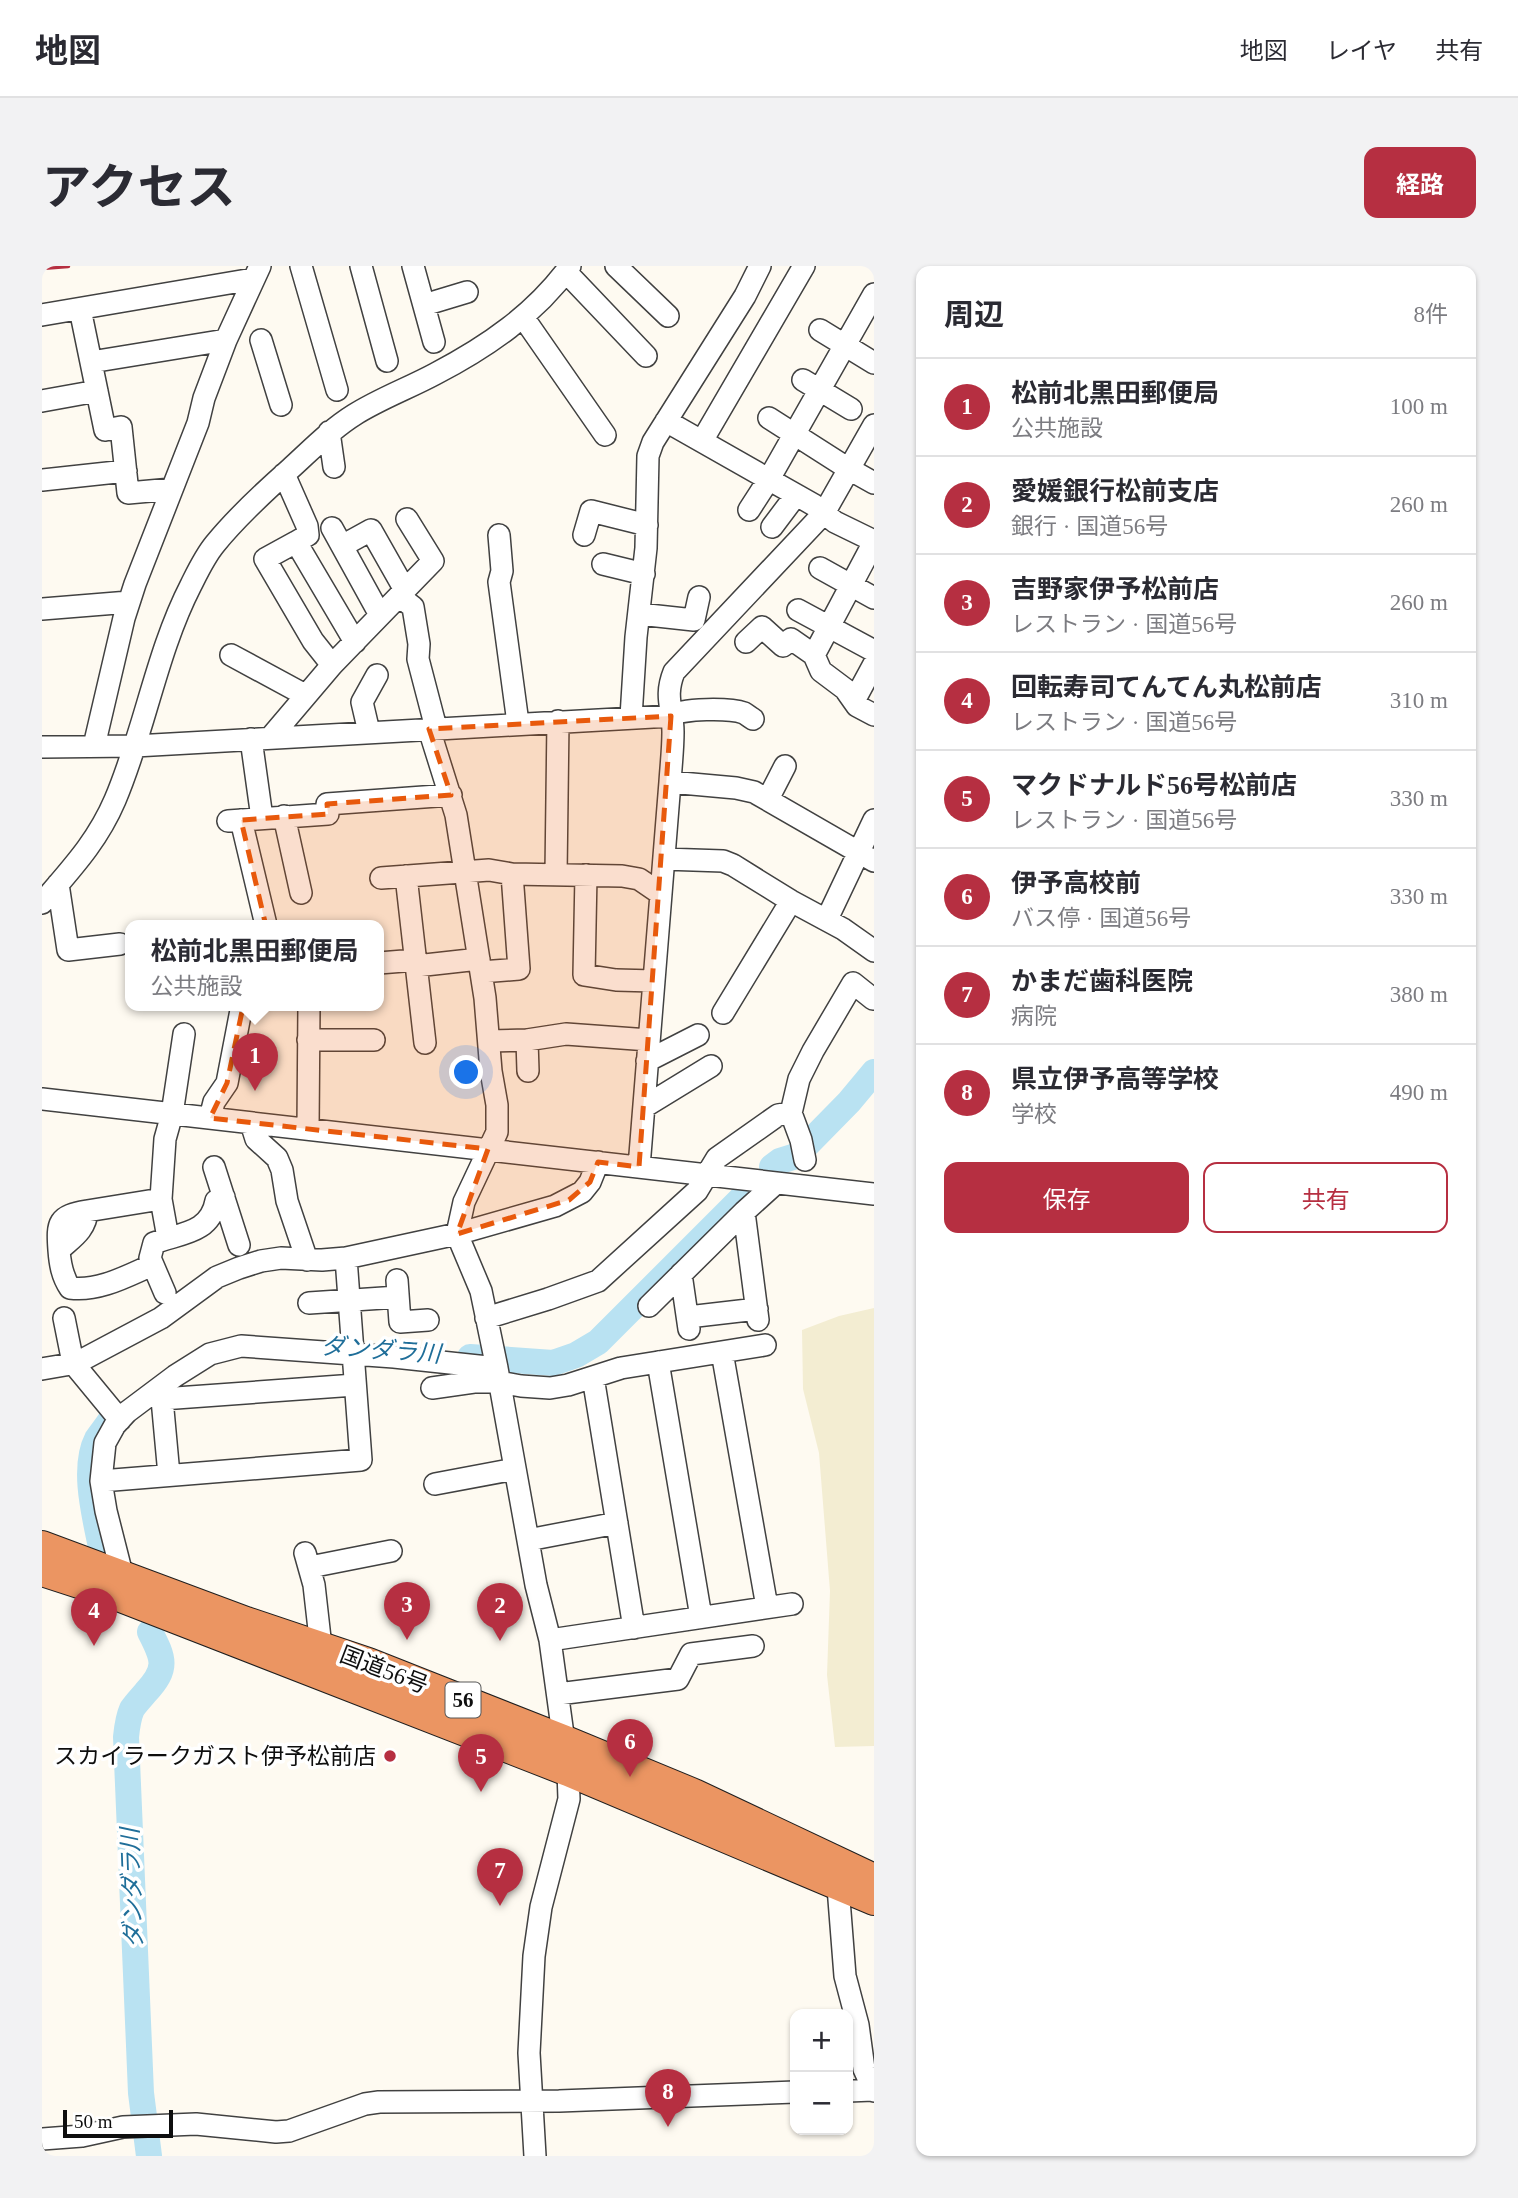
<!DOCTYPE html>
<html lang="ja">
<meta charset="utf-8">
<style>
:root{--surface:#fff;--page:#f2f2f3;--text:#2b2b33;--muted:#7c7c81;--line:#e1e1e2;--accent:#b62f41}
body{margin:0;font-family:"Times New Roman","Noto Sans JP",serif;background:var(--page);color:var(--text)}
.controls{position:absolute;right:21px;bottom:21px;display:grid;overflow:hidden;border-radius:14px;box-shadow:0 2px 5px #0004}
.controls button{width:63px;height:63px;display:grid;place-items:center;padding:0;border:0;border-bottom:2px solid var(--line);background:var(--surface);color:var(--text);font:35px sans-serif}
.scale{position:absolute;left:21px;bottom:18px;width:110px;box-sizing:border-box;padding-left:7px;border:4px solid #0e0e0e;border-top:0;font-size:19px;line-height:24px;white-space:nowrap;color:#0e0e0e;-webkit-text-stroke:5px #fff;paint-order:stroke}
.you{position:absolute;left:425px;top:807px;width:24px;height:24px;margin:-18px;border:5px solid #fff;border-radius:50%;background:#1a73e8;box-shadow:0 0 0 10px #1a73e833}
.badge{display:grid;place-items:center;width:46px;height:46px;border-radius:50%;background:var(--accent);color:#fff;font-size:23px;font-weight:700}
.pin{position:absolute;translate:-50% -58px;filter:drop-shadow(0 2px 4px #0008)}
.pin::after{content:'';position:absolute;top:37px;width:24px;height:21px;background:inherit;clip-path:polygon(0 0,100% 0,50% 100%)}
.popup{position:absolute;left:83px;top:654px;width:259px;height:91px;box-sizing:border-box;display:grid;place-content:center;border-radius:14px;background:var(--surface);filter:drop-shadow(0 2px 5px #0005);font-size:23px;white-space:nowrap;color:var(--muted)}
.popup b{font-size:26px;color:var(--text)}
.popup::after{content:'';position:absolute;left:50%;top:100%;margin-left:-14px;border:14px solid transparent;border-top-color:var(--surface)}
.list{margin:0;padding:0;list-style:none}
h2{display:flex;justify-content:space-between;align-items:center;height:91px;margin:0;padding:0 28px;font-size:30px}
h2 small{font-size:23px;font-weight:400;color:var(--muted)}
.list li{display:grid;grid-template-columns:46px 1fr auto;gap:21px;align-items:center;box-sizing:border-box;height:98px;padding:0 28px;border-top:2px solid var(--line)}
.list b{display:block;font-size:26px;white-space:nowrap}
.list p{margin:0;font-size:23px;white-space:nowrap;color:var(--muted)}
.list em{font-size:23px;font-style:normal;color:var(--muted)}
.actions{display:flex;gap:14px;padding:21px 28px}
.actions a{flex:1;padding:16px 0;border:2px solid var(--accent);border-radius:14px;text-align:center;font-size:24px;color:var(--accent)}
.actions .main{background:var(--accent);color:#fff}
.map{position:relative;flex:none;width:832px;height:1890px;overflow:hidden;border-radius:14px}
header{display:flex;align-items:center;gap:42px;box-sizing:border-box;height:98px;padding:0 35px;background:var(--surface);border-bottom:2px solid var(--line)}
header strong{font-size:33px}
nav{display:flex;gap:38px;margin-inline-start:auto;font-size:24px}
.intro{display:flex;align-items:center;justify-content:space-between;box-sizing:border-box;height:168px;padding:0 42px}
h1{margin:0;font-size:49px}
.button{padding:18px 32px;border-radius:14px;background:var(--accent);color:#fff;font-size:24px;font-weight:700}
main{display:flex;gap:42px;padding:0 42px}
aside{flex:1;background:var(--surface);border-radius:14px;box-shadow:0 2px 5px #0004}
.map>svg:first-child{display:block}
.farmland{fill:#f3edd2}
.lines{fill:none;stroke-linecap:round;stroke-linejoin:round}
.river{stroke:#b9e2f2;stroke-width:26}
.minor-casing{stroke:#414141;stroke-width:24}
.highway-casing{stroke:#1f1f1f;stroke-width:32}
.minor{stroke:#fff;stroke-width:21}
.highway{stroke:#eb9562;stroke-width:30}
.rail{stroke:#b62f41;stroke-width:4.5}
.marked{fill:#e8590c;fill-opacity:0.2;stroke:#e8590c;stroke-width:5;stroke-dasharray:14 9;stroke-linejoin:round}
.poi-dot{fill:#b62f41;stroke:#fff;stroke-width:2.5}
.labels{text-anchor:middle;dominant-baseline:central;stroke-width:7;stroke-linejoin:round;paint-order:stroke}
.shield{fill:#fff;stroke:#565656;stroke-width:2}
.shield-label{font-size:21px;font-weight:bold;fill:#0e0e0e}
.street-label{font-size:23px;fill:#0e0e0e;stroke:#fff}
.poi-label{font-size:23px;fill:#0e0e0e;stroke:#fff;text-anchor:end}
.water-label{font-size:24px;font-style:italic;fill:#1f6e99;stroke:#fff}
</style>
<header>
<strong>地図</strong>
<nav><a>地図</a><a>レイヤ</a><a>共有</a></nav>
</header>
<div class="intro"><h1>アクセス</h1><a class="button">経路</a></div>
<main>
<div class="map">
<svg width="832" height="1890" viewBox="0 0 832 1890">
<rect width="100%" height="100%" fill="#fefaf1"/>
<!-- farmland -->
<path class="farmland" d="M832,1042V1480L793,1481L785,1409L788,1325L777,1187L761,1123L760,1064L797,1050Z"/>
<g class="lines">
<!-- river -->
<path class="river" d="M730,901L738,895L754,890L807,836L832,806
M428,1091L511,1097L534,1089L556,1076L703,929
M59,1281C53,1251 40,1202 55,1173C59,1167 64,1161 68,1155
M107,1890L99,1827L84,1471C85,1461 86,1452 90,1443C94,1437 100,1431 104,1426C126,1402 122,1393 108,1366"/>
<!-- minor casing -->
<g class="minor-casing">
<path id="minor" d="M259,0L295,124
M319,0L345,95
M371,0L392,76
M574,0L626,50
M524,6L604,90
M382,39L425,26
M38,43L63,164L79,161L86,227L130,223
M0,49L211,13
M481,51L563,169
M778,64L832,97
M219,74L239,139
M49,96L184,74
M761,114L809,143
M0,135L55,125
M727,152L799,198
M624,155L772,239L793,256L832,275
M287,166L292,201
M660,175L762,0
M807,203L832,217
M242,208L265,260L266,269L254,276
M0,214L84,205
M707,244L727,213L832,28
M730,261L754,229
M290,262L338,349
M457,269L460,305L457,316L476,457
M542,269L549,245L605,259
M300,280L329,264L363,324
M561,298L602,308
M778,302L832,332
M357,330L371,341L377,378L376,393L394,462
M0,343L87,336
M756,344L832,385
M597,348L652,354L657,331
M704,376L720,361L741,380L749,373L772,389L779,405L803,423L815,440L832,449
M189,389L263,429
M772,389L832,276
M290,399L271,375L223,293L254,276L313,376
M812,435L832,398
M589,451L594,371L604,282L606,190L611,176L703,30L718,0
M387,463L414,549L443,732L449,805L455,839V866L422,936L415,968L439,1025L455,1102L494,1319L508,1374L526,1505L527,1533L499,1641L492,1690L487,1787L493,1890
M327,466L320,436L335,409
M228,472L290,399L391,295L365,253
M209,473L220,552
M52,480L82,352L93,318L156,157L162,132L184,74L218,0
M0,481L93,480L629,450C640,442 688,442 702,447C704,448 709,452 711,453
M628,516L694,522L712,526L832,595
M726,533L743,500
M242,550L259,627
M199,554L224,659
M186,555L286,548L285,538L409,529
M622,593L681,595L691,599L749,635L801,663L832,685
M514,608L516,455
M544,609L542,709L574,714L612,715
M364,610L383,777
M339,612L447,604L470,608L580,610L597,613L619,628
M16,618L26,684L78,678
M0,637C29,603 55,576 73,534C103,464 114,387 149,319C156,305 163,290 173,278C195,251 222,226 248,203C269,184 288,164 312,149C337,133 367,122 393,108C445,81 493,48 528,0
M785,653L832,554
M337,697L374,694
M374,700L437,693
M439,706L477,703L470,608
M681,747L749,635
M266,774H332
M485,774L486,805
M447,775L485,774L524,768L607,774
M605,795L656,769
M0,833L832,928
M602,841L669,800
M749,847L759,874L763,894
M168,852L172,836L185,817L200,739
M209,857L214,873L235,892L240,904L245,935L265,994
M266,863L267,739
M172,901L197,979
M597,901L628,516C629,500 631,483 631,466C631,442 622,431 632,406L782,247L832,159
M702,946L716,1054
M126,972L119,933L123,873L130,848L142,768
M17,984C15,956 16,950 45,945
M110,999C85,1010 56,1026 28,1022C20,1010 18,998 17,984C30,972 44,964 45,945L119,933
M639,1008L647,1063
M355,1014L358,1056L386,1054
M123,1027L108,992L112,977C138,967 168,968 174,935L182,931
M267,1037L356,1031
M607,1040L702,946L734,917
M646,1051L715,1043
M22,1052L31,1097L78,1154
M444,1052L506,1033L556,1015L655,925L675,892L736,849L749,847L757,813L771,785L811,717L831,733
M680,1086L725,1341
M616,1096L659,1351
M0,1103L23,1099L40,1094L119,1052L175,1011L197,1002L219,995L239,992L280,994L304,992L415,968L513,940L540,926L548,916L556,896
M551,1111L592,1362
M390,1122L432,1116H457L479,1120L508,1122L526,1119L579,1102L723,1079
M127,1209L120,1133L313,1119
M59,1215L319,1194L304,992
M393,1218L473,1203
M486,1274L575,1257
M263,1287L272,1319L279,1381
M268,1301L349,1285
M77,1320L81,1312L64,1245L59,1215L63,1177L73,1159L85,1146L133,1110L168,1088L199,1080L352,1091L455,1102
M508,1374L750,1338
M516,1428L636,1413L649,1388L711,1380
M795,1608L803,1710L816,1759L822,1803L832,1825
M806,1825L831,1824
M0,1873L40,1870L81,1861L154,1858L234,1866L247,1865L323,1838L337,1836L517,1835L753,1826"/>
</g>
<!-- highway casing -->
<g class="highway-casing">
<path id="highway" d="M0,1280L204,1356L326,1397L521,1474L652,1528L832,1613
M0,1305L74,1329L526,1505L832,1634"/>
</g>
<!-- minor -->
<use href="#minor" class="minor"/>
<!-- highway -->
<use href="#highway" class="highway"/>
<!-- rail -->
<path class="rail" d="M0,2L26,0"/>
</g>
<!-- marked area -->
<path class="marked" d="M629,450L597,901L556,896L548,916L527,934L415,968L446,883L168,852L185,817L211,693L231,690L199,554L286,548L285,538L409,529L387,463Z"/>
<!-- markers -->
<circle class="poi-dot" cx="348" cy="1490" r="7"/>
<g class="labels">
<!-- shield labels -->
<rect class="shield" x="403.5" y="1416.5" width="35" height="35" rx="5"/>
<g class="shield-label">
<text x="421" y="1434">56</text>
</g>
<!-- street labels -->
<g class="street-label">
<text transform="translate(342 1404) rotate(21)">国道56号</text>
</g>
<!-- poi labels -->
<g class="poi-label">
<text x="334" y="1490">スカイラークガスト伊予松前店</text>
</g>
<!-- water labels -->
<g class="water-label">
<text transform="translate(339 1084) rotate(4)">ダンダラ川</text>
<text transform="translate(90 1622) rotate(-92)">ダンダラ川</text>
</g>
</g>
</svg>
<div class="controls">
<button>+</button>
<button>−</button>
</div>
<div class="scale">50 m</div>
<div class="you"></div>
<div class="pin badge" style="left:213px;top:825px">1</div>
<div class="popup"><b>松前北黒田郵便局</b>公共施設</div>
<div class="pin badge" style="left:458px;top:1375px">2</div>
<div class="pin badge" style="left:365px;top:1374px">3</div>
<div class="pin badge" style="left:52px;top:1380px">4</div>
<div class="pin badge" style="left:439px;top:1526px">5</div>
<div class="pin badge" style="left:588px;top:1511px">6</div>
<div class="pin badge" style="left:458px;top:1640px">7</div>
<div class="pin badge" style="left:626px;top:1861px">8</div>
</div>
<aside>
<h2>周辺<small>8件</small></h2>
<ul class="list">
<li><span class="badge">1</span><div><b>松前北黒田郵便局</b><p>公共施設</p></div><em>100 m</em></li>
<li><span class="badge">2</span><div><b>愛媛銀行松前支店</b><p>銀行 · 国道56号</p></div><em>260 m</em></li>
<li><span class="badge">3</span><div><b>吉野家伊予松前店</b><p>レストラン · 国道56号</p></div><em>260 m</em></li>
<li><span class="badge">4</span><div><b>回転寿司てんてん丸松前店</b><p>レストラン · 国道56号</p></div><em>310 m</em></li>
<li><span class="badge">5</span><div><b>マクドナルド56号松前店</b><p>レストラン · 国道56号</p></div><em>330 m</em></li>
<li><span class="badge">6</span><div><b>伊予高校前</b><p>バス停 · 国道56号</p></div><em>330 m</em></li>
<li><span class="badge">7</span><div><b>かまだ歯科医院</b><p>病院</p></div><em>380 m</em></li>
<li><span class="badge">8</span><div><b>県立伊予高等学校</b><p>学校</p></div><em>490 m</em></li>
</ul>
<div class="actions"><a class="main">保存</a><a>共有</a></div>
</aside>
</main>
